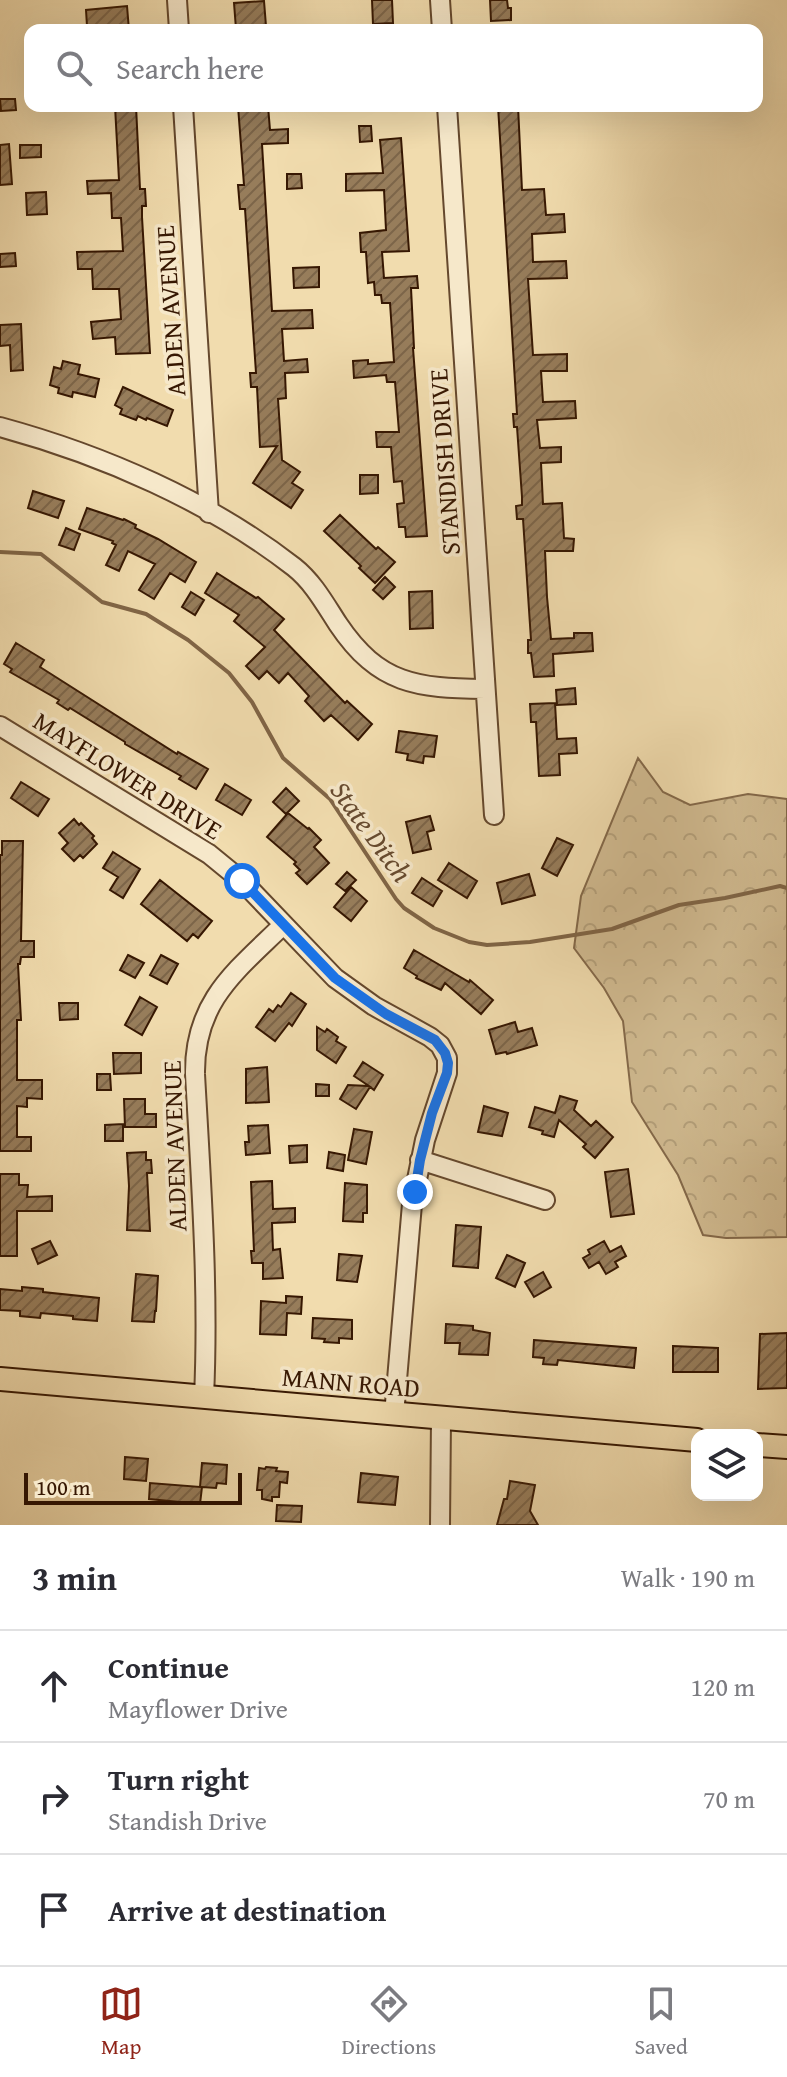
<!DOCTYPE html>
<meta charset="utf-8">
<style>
:root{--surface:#fff;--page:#f2f2f3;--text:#2b2b33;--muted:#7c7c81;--line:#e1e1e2;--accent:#8f2418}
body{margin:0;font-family:"Gentium Book Plus",serif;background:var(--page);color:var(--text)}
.controls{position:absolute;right:24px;bottom:24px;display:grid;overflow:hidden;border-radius:16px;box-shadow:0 8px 32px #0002}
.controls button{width:72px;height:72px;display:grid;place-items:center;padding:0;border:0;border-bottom:2px solid var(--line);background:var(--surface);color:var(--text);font:40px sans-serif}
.scale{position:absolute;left:24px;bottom:20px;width:218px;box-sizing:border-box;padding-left:8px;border:4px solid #361702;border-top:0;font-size:22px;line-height:28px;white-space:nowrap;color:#361702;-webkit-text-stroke:6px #f6e8ca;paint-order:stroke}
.stop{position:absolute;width:24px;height:24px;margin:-18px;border:6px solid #1a73e8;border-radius:50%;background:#fff}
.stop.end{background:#1a73e8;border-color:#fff;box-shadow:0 2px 8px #0008}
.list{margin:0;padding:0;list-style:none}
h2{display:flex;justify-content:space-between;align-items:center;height:104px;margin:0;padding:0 32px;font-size:34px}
h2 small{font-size:26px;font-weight:400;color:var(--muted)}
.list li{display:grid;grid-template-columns:52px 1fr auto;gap:24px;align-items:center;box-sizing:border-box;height:112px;padding:0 32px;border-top:2px solid var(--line)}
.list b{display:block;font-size:30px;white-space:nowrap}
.list p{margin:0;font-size:26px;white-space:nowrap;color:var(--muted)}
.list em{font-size:26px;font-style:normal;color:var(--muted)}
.icon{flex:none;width:44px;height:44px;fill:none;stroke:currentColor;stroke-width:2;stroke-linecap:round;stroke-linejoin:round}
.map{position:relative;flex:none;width:787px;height:1525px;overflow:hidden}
.search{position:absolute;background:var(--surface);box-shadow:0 8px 32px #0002;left:24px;right:24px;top:24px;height:88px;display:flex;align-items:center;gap:20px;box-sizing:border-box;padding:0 28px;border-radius:16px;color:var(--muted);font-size:30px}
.sheet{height:440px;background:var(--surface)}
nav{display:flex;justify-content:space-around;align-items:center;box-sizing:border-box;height:112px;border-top:2px solid var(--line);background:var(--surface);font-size:22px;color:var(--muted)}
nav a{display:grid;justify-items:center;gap:4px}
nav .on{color:var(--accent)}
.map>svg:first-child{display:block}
.forest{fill:url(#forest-crowns);stroke:#84694a;stroke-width:2}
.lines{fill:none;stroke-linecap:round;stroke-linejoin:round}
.stream{stroke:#806546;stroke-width:4}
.building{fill:url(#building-hatch);stroke:#361702;stroke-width:2}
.minor-casing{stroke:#65482d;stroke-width:22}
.major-casing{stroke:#361702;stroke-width:26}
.minor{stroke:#f6e8ca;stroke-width:18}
.major{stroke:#f1dcae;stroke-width:22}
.route{stroke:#1a73e8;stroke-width:10}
.labels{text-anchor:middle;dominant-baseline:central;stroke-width:7;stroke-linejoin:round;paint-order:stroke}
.street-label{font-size:26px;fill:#361702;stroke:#f6e8ca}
.water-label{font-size:28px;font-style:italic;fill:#674b30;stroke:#f6e8ca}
</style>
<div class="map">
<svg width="787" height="1525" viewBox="0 0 787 1525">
<defs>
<pattern id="forest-crowns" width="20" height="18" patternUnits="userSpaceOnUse" patternTransform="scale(2)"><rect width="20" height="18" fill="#d1bb91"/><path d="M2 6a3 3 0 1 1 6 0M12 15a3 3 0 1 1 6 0" fill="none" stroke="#b4a07b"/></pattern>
<pattern id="building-hatch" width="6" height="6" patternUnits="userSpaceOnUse" patternTransform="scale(2)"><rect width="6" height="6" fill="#977d5b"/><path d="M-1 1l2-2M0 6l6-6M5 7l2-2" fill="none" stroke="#7c6549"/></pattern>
</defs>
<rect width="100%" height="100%" fill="#f1dcae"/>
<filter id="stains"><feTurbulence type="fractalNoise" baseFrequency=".0025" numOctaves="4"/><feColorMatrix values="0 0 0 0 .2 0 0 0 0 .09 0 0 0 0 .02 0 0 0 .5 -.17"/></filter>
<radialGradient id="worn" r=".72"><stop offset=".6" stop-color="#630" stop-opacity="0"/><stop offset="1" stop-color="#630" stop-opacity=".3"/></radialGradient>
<!-- forest -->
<path class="forest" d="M638,758L663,792L690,805L748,794L787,799V1237L726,1238L703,1235L678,1175L632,1102L623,1021L604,988L574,948L581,896Z"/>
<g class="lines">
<!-- stream -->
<path class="stream" d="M0,552L41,554L102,602L146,614L188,640L229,673L252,702L283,758L330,799L396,899L404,908L434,928L469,942L487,945L530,942L612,929L679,905L725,898L780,886L787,888"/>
</g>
<!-- building -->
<path class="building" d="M372,0H392L393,23L373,24Z
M490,0H507L508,8H511V20L491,21Z
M264,1L266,26L236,29L234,3Z
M127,6L129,30H109V25L87,26L86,10Z
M0,99H15L16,110L1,111Z
M115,106H136L140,189H145L146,206H142V217L150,353L116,354L115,337L93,339L91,322L121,319L119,289H93L92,269H78L77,252L123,251L121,218H112L111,193L88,194L87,181L119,180Z
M238,106H268L270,130L288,129V143L262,144L272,311L312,310L313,328L282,329L284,361L307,359L308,372L285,373L286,398L278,399L282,460L300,472L292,483L303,490L291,508L253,483L277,446L260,447L257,387H251L250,373H256L245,209H240L238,185H244Z
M498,106H518L522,190L544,189L546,215L564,214L565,232L532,234L533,262L566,261L567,278L528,279L533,355L567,354V371H541L543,402L575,401L576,418L537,420L540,448L561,447V462L541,463L543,504L562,503L564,538L574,539L573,551H545L547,597L551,639L574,638V633H592L593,651L553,654L554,676L534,677L531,653H528V640H531L523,519H517L516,506L522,505V497L517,427H514L513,414H517Z
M359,126H371L372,141L360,142Z
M401,138L409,251L382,252L384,278L417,276L418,288H411L414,348H413L427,536L406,537L405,527H399L397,504L404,503L402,481L394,482L391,447H377L376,432H399L395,382H387L386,375L354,378L353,361L368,360V364L394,362L390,303H382L381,295H375L374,282L368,283L366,252H361L360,233L386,230L384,190L346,191V174L383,173L380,140Z
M9,144L12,184L0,185V145Z
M20,145H41V157L20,158Z
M287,174H301L302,188L287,189Z
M46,192L47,214L27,215L26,193Z
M15,253L16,266L0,267V254Z
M319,267V287L294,288L293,268Z
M21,324L23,370L11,371L10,345L0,346V325Z
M63,361L80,365L78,374L99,379L95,397L73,392L72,397L58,393L59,388L50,385L54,367L61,369Z
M123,387L173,410L167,426L147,418L146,420L138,416L136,420L120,414L122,409L115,405Z
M360,475H378V493L360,494Z
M33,491L64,501L58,518L28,508Z
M87,508L123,520L124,519L136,525L135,528L158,539L196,562L185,582L170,573L154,599L139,590L155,564L128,551L119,571L106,565L116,545L112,543L113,541L79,529Z
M340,515L376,549L378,547L395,562L375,583L359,568L361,566L324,531Z
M66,528L80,534L74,550L59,545Z
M217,573L256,598L258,597L284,619L274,630L345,703L347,701L372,724L358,740L331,715L324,721L305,701L309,696L288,673L279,683L267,671L259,679L246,666L265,647L234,621L239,615L205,593Z
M385,577L395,587L383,599L373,590Z
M432,591L433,628L410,629L409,592Z
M191,592L204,600L195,615L182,607Z
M16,643L44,660L40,667L177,754L178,752L208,769L196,789L179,779L181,776L125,744V742L70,708L68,710L57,703L59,700L10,672L12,669L4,664Z
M575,688L576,704L557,705L556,690Z
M555,703L557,739L576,738L577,753L559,754L560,775L539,776L536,722H531L530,704Z
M399,731L437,736L434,757L424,756L423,763L407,760L408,754L396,752Z
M21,782L49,799L38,816L11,798Z
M225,784L251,800L242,815L216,800Z
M286,788L299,801L286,814L273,802Z
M288,813L308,829L309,828L321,840L314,847L329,863L307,884L296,873L300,870L294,864L296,862L267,837Z
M430,816L434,830L427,832L431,849L413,853L406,822Z
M74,819L79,825L81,823L94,836L92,838L97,844L83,858L80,855L74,861L62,849L68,843L59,833Z
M557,838L573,845L557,876L542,868Z
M2,841H23L21,941H34V957H21L20,964H18L21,1020H17V1080H42V1099L27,1098V1107L17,1106V1137H31V1151H0V855H2Z
M113,852L140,869L123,898L110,890L118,877L103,868Z
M449,863L477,881L467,898L438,880Z
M347,872L356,880L345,891L336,884Z
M529,874L535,895L502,904L497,883Z
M422,878L442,891L433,906L412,893Z
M160,880L212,921L198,938L193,934L187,941L141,904Z
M351,887L367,901L351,921L334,907Z
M414,950L469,982L470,980L493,1000L481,1014L445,983L441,990L416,978L417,976L404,968Z
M128,955L144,963L135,978L120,970Z
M161,955L178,964L167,984L150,975Z
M291,993L306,1004L292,1026L289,1023L275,1041L256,1027L269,1009L273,1012L278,1005L281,1007Z
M140,997L157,1007L142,1035L125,1025Z
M59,1003H78V1019L60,1020Z
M515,1022L518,1032L532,1028L537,1045L507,1054L506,1052L496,1054L489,1030Z
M317,1027L325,1032L327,1029L338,1037L336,1041L346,1047L336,1063L317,1050Z
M113,1053H141V1073L114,1074Z
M363,1062L383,1075L374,1090L370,1087L356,1109L340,1099L348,1085L369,1086L354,1076Z
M267,1067L269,1102L246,1103V1069Z
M97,1074H110L111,1090H97Z
M316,1084L329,1085V1096H316Z
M560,1096L577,1101L574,1110L591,1126L596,1121L613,1137L595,1158L583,1147L586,1144L559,1120L554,1137L542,1134L543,1131L529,1127L535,1107L555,1113Z
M124,1099H145V1114H156V1127H125Z
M484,1106L508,1113L502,1136L478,1132Z
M123,1124V1141H105V1125Z
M268,1125L270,1153L246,1155L245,1142H249L248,1126Z
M354,1129L372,1132L366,1164L348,1160Z
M307,1145V1162L290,1163L289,1146Z
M146,1152V1160H151L152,1173H147L150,1231L127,1230L129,1186L127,1153Z
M329,1152L345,1155L343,1171L327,1168Z
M628,1169L634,1214L611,1217L605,1172Z
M0,1174H19V1185H28L27,1197L52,1196V1211H17V1256H0Z
M272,1181L273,1209L295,1208V1222L272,1223L273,1250L280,1249L283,1278L263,1279V1263H252L251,1251H254L251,1182Z
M345,1183L367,1185V1213H363V1222L343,1221Z
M456,1225L481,1227L478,1268L453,1266Z
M50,1241L57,1255L38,1264L32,1249Z
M604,1241L610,1252L621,1246L626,1256L615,1262L618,1267L606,1274L599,1262L589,1268L583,1258L590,1254L588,1250Z
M339,1254L362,1256L357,1282L337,1280Z
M507,1255L525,1263L515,1287L496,1278Z
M543,1272L551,1287L534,1297L525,1282Z
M136,1274L158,1276L156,1311H155L154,1322L132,1321Z
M22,1287L43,1289V1292L99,1298L97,1321L73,1319V1316L41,1313L40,1318L20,1316V1311L0,1310V1289L22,1291Z
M286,1296L302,1297L301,1314L287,1313L286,1335L260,1334L261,1301L286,1303Z
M313,1318L352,1320V1339L339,1338V1343L324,1342L325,1339L312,1338Z
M446,1324L473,1326V1330L490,1333L488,1355L459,1354L460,1343H445Z
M787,1333V1388L758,1389L760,1334Z
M534,1340L636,1348L634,1368L558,1360L557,1365L543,1364L544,1358L533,1357Z
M673,1346L718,1348V1372H673Z
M125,1457L148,1459L146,1481L124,1479Z
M202,1463L227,1465L226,1484L217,1483L216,1488L202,1487L200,1504L149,1499L150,1483L200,1487Z
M266,1467L277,1468L276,1471L288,1472L287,1483L280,1482L279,1497H272V1501L262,1499V1490H257L259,1468L265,1469Z
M361,1473L398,1477L395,1505L358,1502Z
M510,1481L535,1485L530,1511L538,1525H497L504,1499H507Z
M277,1505L302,1506L301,1522L276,1521Z"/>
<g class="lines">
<!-- minor casing -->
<g class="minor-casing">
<path id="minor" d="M177,0L179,30
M440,0L442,30
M183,106L209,513
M447,106L494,815
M0,427C103,455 209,501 294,567C313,582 325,604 338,624C379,685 417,688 485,689
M0,726L209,854L242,881L335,978L374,1006L430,1037L440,1045L447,1058V1073L425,1140L412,1204L394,1415
M420,1160L545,1200
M204,1397C209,1289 201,1182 195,1074C194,1001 236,971 283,925
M440,1525L441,1419"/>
</g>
<!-- major casing -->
<g class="major-casing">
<path id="major" d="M0,1379L697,1440
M757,1445L787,1447"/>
</g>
<!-- minor -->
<use href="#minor" class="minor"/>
<!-- major -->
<use href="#major" class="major"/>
</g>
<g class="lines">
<!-- route -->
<path class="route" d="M242,881L335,978L386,1014L435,1040L445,1053L448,1063L447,1073L432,1113L420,1160L415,1192"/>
</g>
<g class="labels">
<!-- street labels -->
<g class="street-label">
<text transform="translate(170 311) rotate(-94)">ALDEN AVENUE</text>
<text transform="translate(444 462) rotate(-94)">STANDISH DRIVE</text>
<text transform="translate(128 775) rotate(32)">MAYFLOWER DRIVE</text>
<text transform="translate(174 1146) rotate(-92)">ALDEN AVENUE</text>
<text transform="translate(351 1382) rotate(5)">MANN ROAD</text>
</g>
<!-- water labels -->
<g class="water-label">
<text transform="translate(372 831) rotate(54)">State Ditch</text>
</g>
</g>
<rect width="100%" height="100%" filter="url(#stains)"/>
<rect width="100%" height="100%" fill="url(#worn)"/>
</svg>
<div class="controls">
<button><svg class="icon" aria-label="layers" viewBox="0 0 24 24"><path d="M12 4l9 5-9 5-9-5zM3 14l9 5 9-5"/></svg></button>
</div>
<div class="scale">100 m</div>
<div class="stop" style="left:242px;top:881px"></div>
<div class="stop end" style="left:415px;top:1192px"></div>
<div class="search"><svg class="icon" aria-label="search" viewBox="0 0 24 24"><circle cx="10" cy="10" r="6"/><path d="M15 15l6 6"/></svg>Search here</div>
</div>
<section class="sheet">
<h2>3 min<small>Walk · 190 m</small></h2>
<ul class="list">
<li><svg class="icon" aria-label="ahead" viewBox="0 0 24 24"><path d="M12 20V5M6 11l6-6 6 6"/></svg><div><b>Continue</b><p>Mayflower Drive</p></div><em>120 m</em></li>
<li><svg class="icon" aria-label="right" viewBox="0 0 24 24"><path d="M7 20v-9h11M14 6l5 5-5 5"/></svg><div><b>Turn right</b><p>Standish Drive</p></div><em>70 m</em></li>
<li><svg class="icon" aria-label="arrive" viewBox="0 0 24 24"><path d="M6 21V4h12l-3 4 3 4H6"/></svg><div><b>Arrive at destination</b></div></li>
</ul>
</section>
<nav>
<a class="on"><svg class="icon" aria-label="map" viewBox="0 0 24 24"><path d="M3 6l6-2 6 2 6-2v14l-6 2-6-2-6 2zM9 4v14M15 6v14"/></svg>Map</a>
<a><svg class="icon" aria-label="directions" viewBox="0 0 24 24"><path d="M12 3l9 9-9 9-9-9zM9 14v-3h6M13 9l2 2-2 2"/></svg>Directions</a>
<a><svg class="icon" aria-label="saved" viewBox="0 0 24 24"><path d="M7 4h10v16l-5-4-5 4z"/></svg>Saved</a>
</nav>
